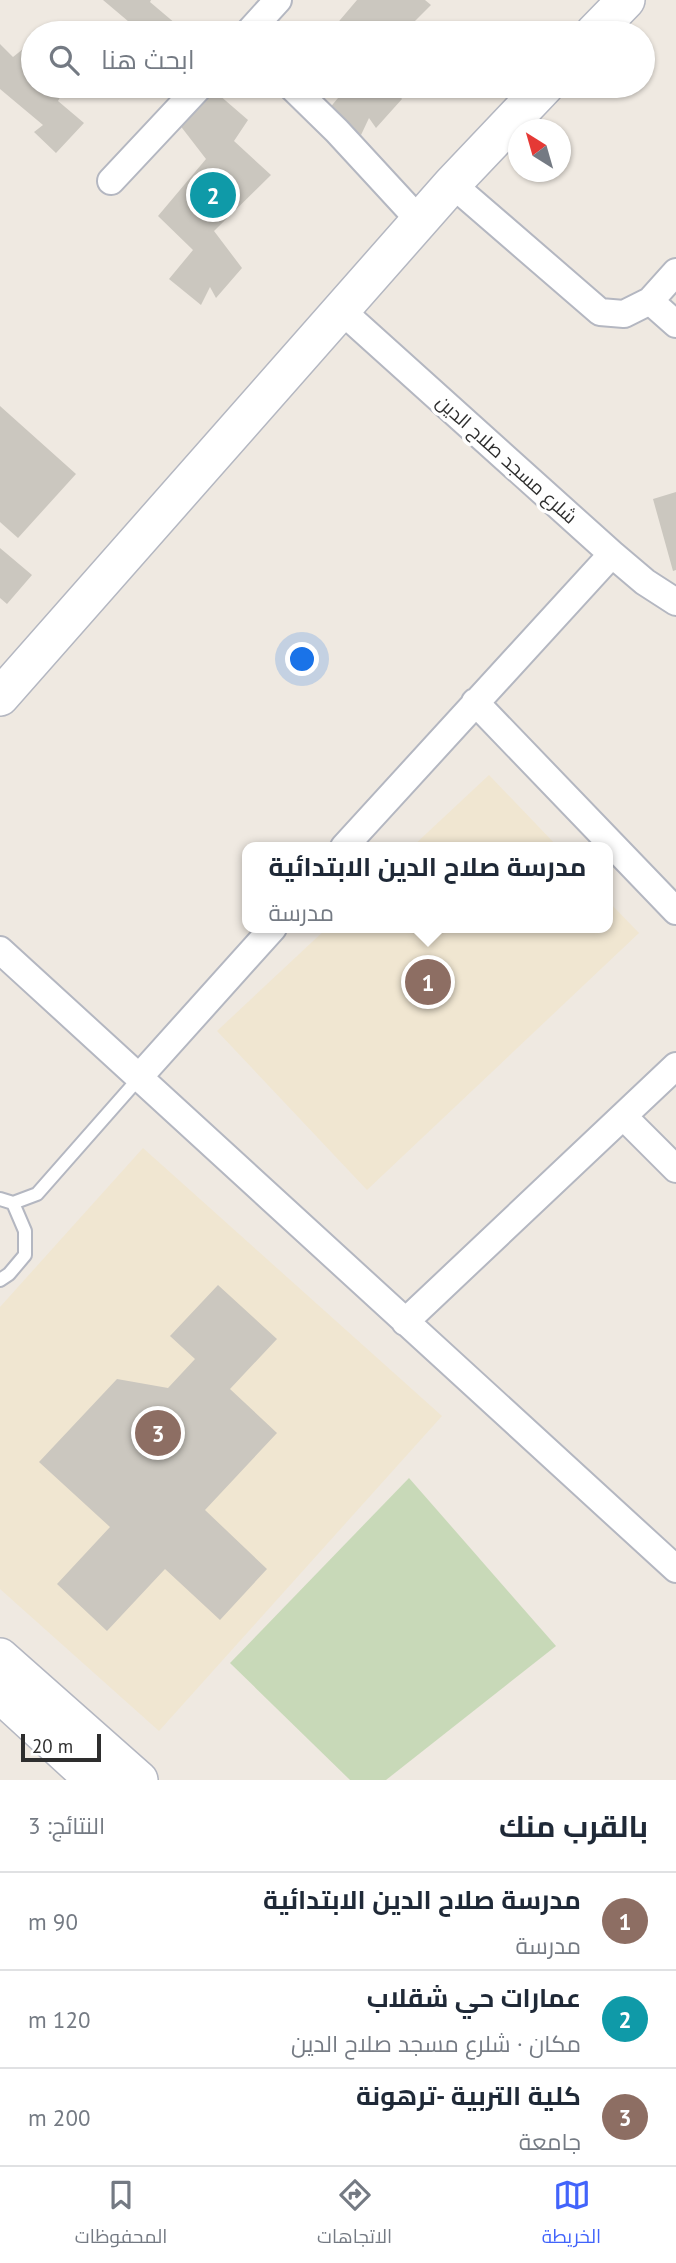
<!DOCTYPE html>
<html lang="ar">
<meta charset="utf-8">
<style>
:root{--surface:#fff;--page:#f2f2f3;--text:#1f2937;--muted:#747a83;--line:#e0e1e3;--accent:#4264fb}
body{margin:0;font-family:"PT Sans",Cairo,sans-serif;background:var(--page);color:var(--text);direction:rtl}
.compass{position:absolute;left:508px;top:119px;width:63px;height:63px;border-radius:50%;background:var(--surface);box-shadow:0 2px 5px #0004;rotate:323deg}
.scale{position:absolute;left:21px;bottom:18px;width:80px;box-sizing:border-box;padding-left:7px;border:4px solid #2e2e2e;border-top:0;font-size:19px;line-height:24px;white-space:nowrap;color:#2e2e2e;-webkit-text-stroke:5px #fff;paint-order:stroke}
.you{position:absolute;left:303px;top:660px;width:24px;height:24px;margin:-18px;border:5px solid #fff;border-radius:50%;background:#1a73e8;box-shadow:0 0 0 10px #1a73e833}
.badge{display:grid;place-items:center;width:46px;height:46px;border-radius:50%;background:var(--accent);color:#fff;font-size:23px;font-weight:700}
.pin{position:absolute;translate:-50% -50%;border:4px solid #fff;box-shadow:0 2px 7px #0006}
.popup{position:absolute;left:242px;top:842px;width:371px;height:91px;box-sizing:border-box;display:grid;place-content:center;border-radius:14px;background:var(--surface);filter:drop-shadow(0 2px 5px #0005);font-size:23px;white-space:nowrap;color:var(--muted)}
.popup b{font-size:26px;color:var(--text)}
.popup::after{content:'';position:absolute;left:50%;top:100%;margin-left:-14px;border:14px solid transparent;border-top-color:var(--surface)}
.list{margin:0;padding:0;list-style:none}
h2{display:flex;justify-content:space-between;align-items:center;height:91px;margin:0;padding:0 28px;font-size:30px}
h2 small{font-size:23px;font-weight:400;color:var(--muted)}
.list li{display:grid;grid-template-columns:46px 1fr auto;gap:21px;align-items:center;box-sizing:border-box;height:98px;padding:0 28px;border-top:2px solid var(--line)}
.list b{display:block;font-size:26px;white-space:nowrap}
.list p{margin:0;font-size:23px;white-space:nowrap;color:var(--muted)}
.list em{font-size:23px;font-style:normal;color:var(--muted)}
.icon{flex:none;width:38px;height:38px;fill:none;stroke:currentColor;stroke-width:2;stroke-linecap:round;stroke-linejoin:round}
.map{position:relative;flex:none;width:676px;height:1780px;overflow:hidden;direction:ltr}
.search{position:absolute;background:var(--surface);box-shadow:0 2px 5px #0004;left:21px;right:21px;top:21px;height:77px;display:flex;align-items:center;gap:18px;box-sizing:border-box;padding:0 24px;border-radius:38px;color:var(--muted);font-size:26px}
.sheet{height:385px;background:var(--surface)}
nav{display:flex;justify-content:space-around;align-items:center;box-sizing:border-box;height:98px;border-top:2px solid var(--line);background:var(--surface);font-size:19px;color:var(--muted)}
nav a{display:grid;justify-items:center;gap:4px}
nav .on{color:var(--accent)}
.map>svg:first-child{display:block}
.education{fill:#f0e6d1}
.cemetery{fill:#c8d9b8}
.building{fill:#cbc7bf}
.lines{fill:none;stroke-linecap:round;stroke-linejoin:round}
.lane-casing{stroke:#b4b7c1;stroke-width:16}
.street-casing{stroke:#b4b7c1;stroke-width:30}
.secondary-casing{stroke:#b4b7c1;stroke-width:40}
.lane{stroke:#fff;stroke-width:12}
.street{stroke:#fff;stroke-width:26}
.secondary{stroke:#fff;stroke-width:37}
.labels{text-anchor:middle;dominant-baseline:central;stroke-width:7;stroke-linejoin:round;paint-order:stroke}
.street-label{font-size:19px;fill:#2e2e2e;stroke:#fff}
</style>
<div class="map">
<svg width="676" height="1780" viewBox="0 0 676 1780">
<rect width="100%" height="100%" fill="#efe9e1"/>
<!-- education -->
<path class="education" d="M489,775L558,847H412Z
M608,901L639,933L367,1190L217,1031L327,928H608Z
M143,1148L442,1416L159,1731L0,1589V1307Z"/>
<!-- cemetery -->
<path class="cemetery" d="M409,1478L556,1646L386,1780H350L230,1663Z"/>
<!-- building -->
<path class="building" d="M103,0H151L150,2L176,24L167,33H126L135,27Z
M357,0H425L431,5L403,33H329Z
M0,44L13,57L23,49L33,58V86H66L58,101L84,123L56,153L34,132L43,125L0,89Z
M348,86H392L402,99L376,128L369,118L361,135L328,110Z
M211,88L248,120L234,141L271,175L214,231L242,268L216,298L210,287L201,305L169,279L193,250L158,216L206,159L179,124Z
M0,406L76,474L18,538L0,522Z
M676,492V570L673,571L653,499Z
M0,548L32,575L7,604L0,598Z
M218,1285L277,1339L230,1389L277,1433L205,1510L267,1569L220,1620L165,1569L107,1631L57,1584L110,1527L39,1462L117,1379L168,1388L195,1359L170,1336Z"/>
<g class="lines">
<!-- lane casing -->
<g class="lane-casing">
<path id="lane" d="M0,1199L13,1203L37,1194L140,1077
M0,1280L9,1274L25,1255V1231L13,1203"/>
</g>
<!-- street casing -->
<g class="street-casing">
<path id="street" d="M248,33L278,0
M291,86L337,131L420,221
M111,181L200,86
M452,184L600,312L624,314L650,301L676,272
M650,301L676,324
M342,311L612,554L645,582L676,602
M475,702L676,911
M344,847L612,554
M0,950L676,1569
M140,1076L273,928
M624,1117L676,1169
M405,1322L676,1066"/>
</g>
<!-- secondary casing -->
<g class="secondary-casing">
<path id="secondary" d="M594,33L626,0
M0,697L452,184L545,86
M0,1657L139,1780
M0,1694L94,1780"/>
</g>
<!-- lane -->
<use href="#lane" class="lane"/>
<!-- street -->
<use href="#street" class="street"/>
<!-- secondary -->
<use href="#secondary" class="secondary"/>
</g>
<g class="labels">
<!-- street labels -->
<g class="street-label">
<text transform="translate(507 459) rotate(42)">شلرع مسجد صلاح الدين</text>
</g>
</g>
</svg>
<svg class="compass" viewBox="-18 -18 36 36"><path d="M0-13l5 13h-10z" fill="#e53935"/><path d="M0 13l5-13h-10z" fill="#747a83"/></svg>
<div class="scale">20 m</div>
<div class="you"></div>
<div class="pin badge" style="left:428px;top:982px;background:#8d6e63">1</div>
<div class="popup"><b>مدرسة صلاح الدين الابتدائية</b>مدرسة</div>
<div class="pin badge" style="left:213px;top:195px;background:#0f9aa8">2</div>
<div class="pin badge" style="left:158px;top:1433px;background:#8d6e63">3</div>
<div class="search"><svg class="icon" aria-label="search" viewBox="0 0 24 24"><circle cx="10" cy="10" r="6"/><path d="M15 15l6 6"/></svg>ابحث هنا</div>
</div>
<section class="sheet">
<h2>بالقرب منك<small>النتائج: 3</small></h2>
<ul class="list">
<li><span class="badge" style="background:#8d6e63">1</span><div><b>مدرسة صلاح الدين الابتدائية</b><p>مدرسة</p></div><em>90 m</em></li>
<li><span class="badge" style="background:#0f9aa8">2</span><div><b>عمارات حي شقلاب</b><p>مكان · شلرع مسجد صلاح الدين</p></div><em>120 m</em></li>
<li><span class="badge" style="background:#8d6e63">3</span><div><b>كلية التربية -ترهونة</b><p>جامعة</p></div><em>200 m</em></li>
</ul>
</section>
<nav>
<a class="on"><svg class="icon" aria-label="map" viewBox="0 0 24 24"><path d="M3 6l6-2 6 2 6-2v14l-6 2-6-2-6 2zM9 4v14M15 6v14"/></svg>الخريطة</a>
<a><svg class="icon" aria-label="directions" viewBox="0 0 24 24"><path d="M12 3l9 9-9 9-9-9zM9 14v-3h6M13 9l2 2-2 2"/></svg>الاتجاهات</a>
<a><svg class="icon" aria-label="saved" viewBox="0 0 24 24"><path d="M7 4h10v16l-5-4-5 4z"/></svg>المحفوظات</a>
</nav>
